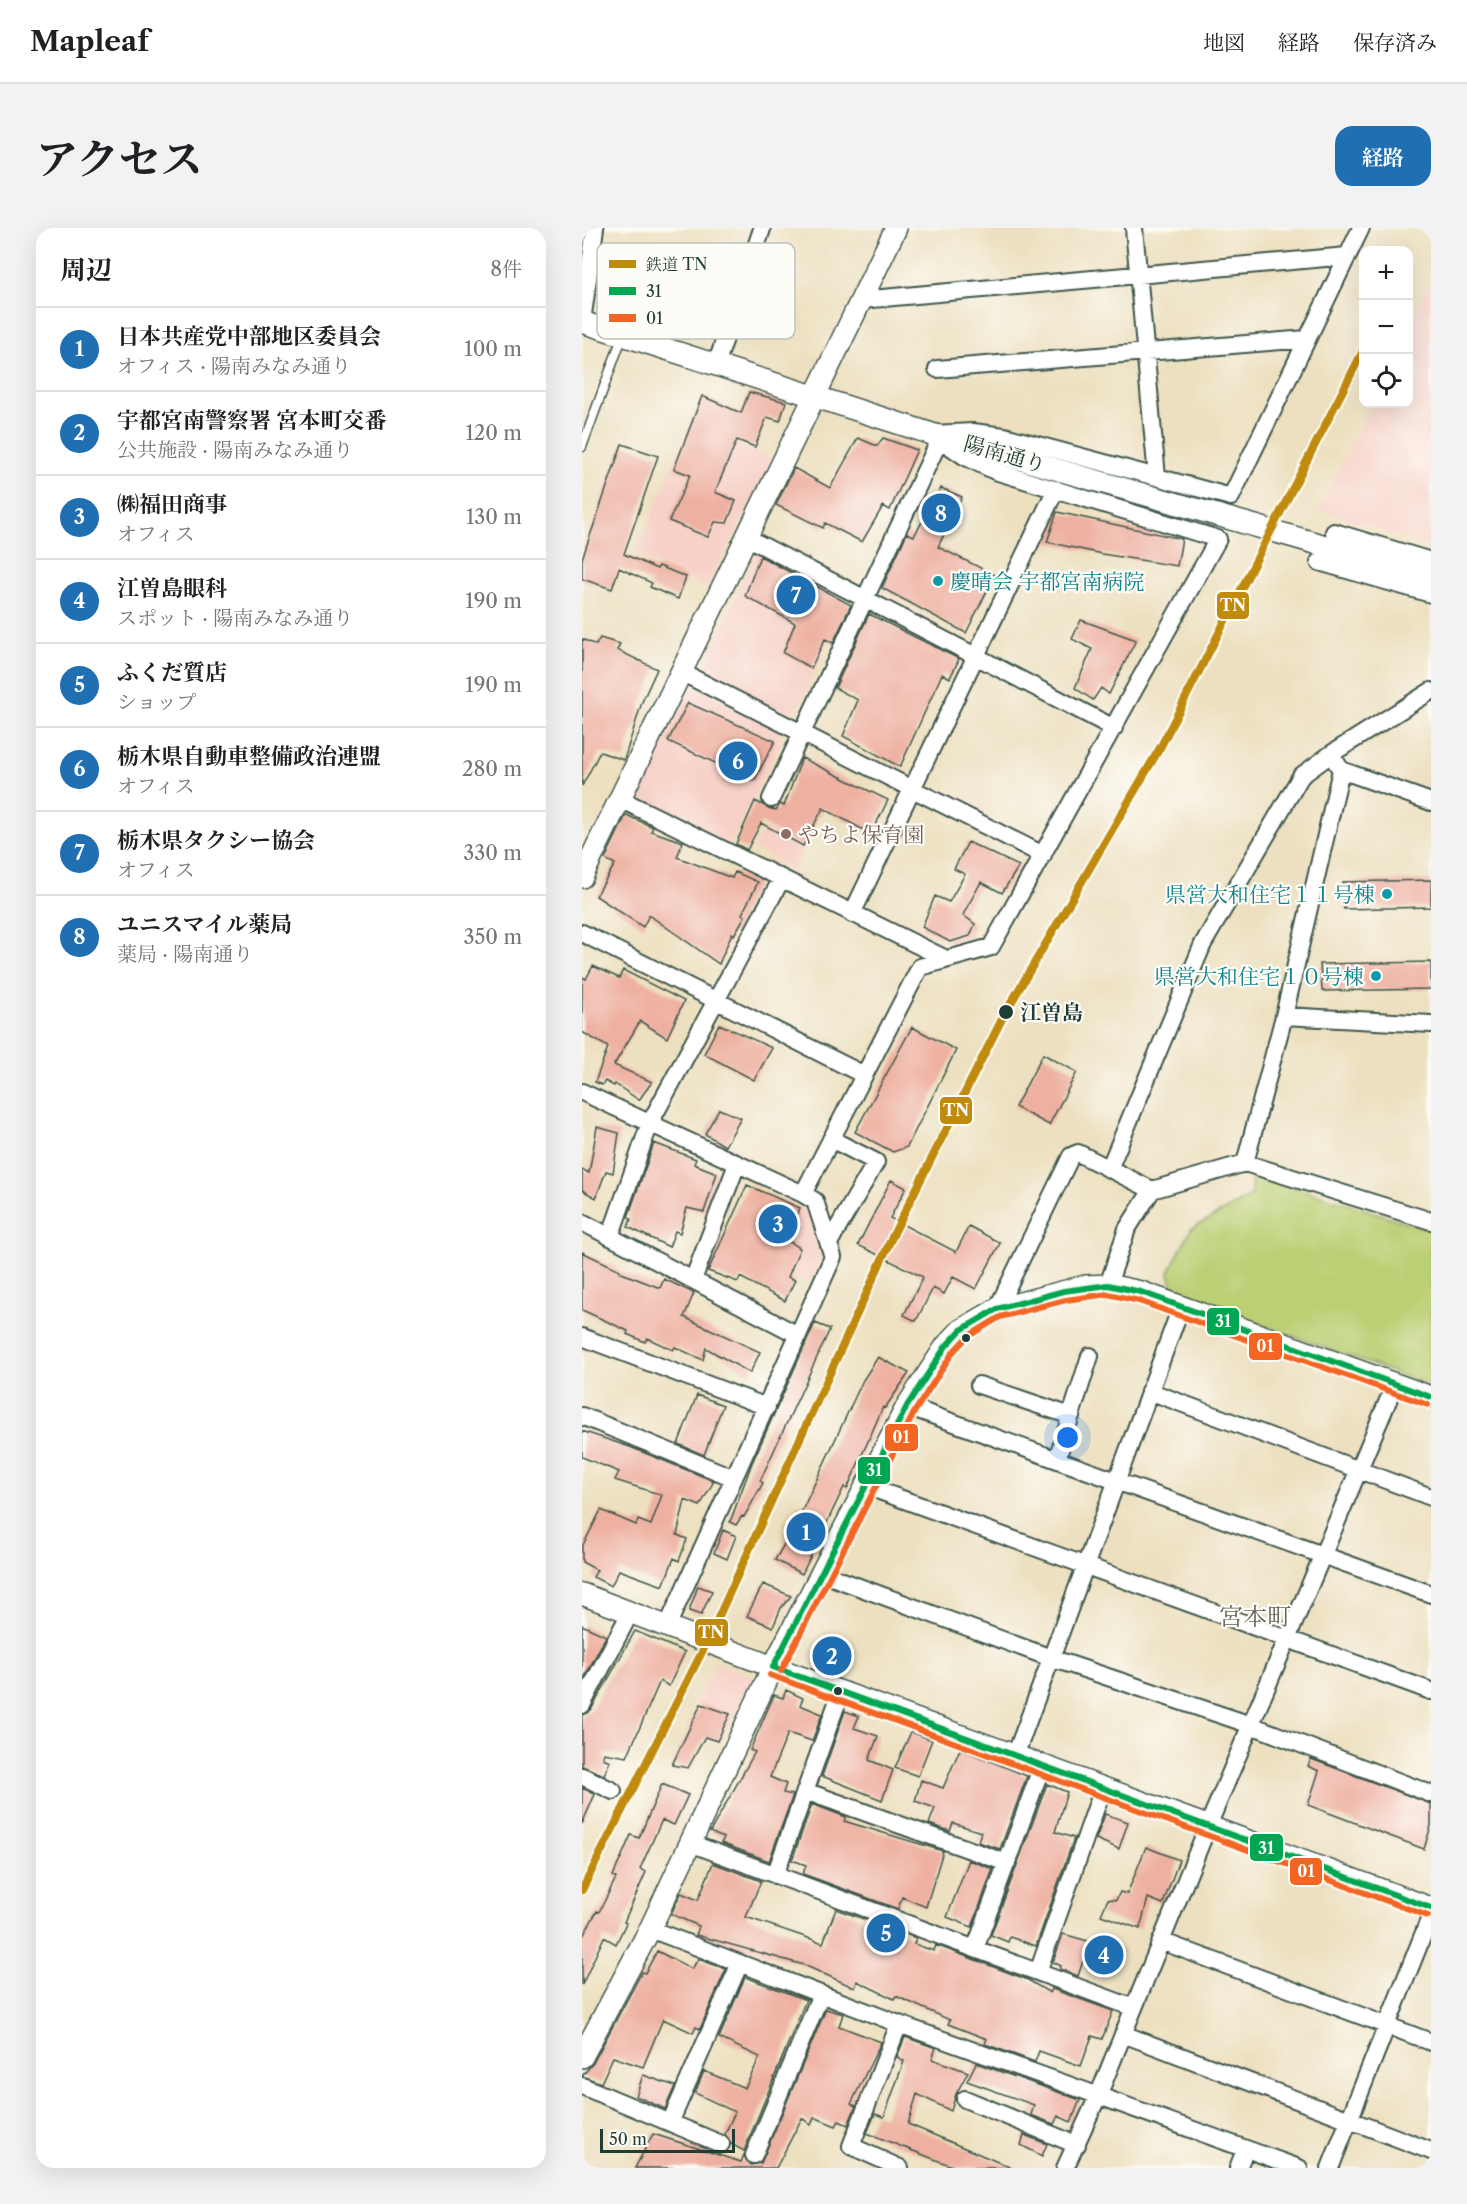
<!DOCTYPE html>
<html lang="ja">
<meta charset="utf-8">
<style>
:root{--surface:#fff;--page:#f2f2f2;--text:#202124;--muted:#757577;--line:#e0e0e0;--accent:#1f6fb2}
body{margin:0;font-family:"Libre Caslon Text","Noto Serif JP",serif;background:var(--page);color:var(--text)}
.controls{position:absolute;right:18px;top:18px;display:grid;overflow:hidden;border-radius:12px;box-shadow:0 6px 24px #0002}
.controls button{width:54px;height:54px;display:grid;place-items:center;padding:0;border:0;border-bottom:2px solid var(--line);background:var(--surface);color:var(--text);font:30px sans-serif}
.scale{position:absolute;left:18px;bottom:15px;width:135px;box-sizing:border-box;padding-left:6px;border:3px solid #1f3d34;border-top:0;font-size:16px;line-height:21px;white-space:nowrap;color:#1f3d34;-webkit-text-stroke:4px #fdfcf7;paint-order:stroke}
.you{position:absolute;left:486px;top:1210px;width:21px;height:21px;margin:-15px;border:4px solid #fff;border-radius:50%;background:#1a73e8;box-shadow:0 0 0 9px #1a73e833}
.badge{display:grid;place-items:center;width:39px;height:39px;border-radius:50%;background:var(--accent);color:#fff;font-size:20px;font-weight:700}
.pin{position:absolute;translate:-50% -50%;border:3px solid #fff;box-shadow:0 2px 6px #0006}
.list{margin:0;padding:0;list-style:none}
h2{display:flex;justify-content:space-between;align-items:center;height:78px;margin:0;padding:0 24px;font-size:26px}
h2 small{font-size:20px;font-weight:400;color:var(--muted)}
.list li{display:grid;grid-template-columns:39px 1fr auto;gap:18px;align-items:center;box-sizing:border-box;height:84px;padding:0 24px;border-top:2px solid var(--line)}
.list b{display:block;font-size:22px;white-space:nowrap}
.list p{margin:0;font-size:20px;white-space:nowrap;color:var(--muted)}
.list em{font-size:20px;font-style:normal;color:var(--muted)}
.icon{flex:none;width:33px;height:33px;fill:none;stroke:currentColor;stroke-width:2;stroke-linecap:round;stroke-linejoin:round}
.map{position:relative;flex:none;width:849px;height:1940px;overflow:hidden;border-radius:18px}
header{display:flex;align-items:center;gap:36px;box-sizing:border-box;height:84px;padding:0 30px;background:var(--surface);border-bottom:2px solid var(--line)}
header strong{font-size:28px}
nav{display:flex;gap:33px;margin-inline-start:auto;font-size:21px}
.intro{display:flex;align-items:center;justify-content:space-between;box-sizing:border-box;height:144px;padding:0 36px}
h1{margin:0;font-size:42px}
.button{padding:15px 27px;border-radius:18px;background:var(--accent);color:#fff;font-size:21px;font-weight:700}
main{display:flex;gap:36px;padding:0 36px}
aside{flex:1;background:var(--surface);border-radius:18px;box-shadow:0 6px 24px #0002}
.map>svg:first-child{display:block}
.built{fill:#f7d1c7}
.green{fill:#bbcf73;stroke:#6d8654;stroke-width:1.5}
.building{fill:#eeb1a1}
.lines{fill:none;stroke-linecap:round;stroke-linejoin:round}
.service-casing{stroke:#3e5549;stroke-width:11}
.minor-casing{stroke:#3e5549;stroke-width:20}
.tertiary-casing{stroke:#3e5549;stroke-width:24}
.service{stroke:#fff;stroke-width:8}
.minor{stroke:#fff;stroke-width:16}
.tertiary{stroke:#fff;stroke-width:21}
.bus-1-casing{stroke:#fdfcf7;stroke-width:10}
.bus-2-casing{stroke:#fdfcf7;stroke-width:10}
.bus-1{stroke:#00a651;stroke-width:6}
.bus-2{stroke:#f26522;stroke-width:6}
.rail-1-casing{stroke:#fdfcf7;stroke-width:12}
.rail-1{stroke:#c08a0d;stroke-width:8}
.culture-dot{fill:#0f9aa8;stroke:#fdfcf7;stroke-width:2}
.education-dot{fill:#8d6e63;stroke:#fdfcf7;stroke-width:2}
.stop-dot{fill:#1f3d34;stroke:#fdfcf7;stroke-width:2}
.labels{text-anchor:middle;dominant-baseline:central;stroke-width:4.5;stroke-linejoin:round;paint-order:stroke}
.street-label{font-size:21px;fill:#1f3d34;stroke:#fdfcf7}
.culture-label{font-size:21px;fill:#0d838f;stroke:#fdfcf7;text-anchor:end}
.education-label{font-size:21px;fill:#785e54;stroke:#fdfcf7;text-anchor:start}
.stop-label{font-size:21px;font-weight:bold;fill:#1f3d34;stroke:#fdfcf7;text-anchor:start}
.quarter-label{font-size:24px;fill:#67665a;stroke:#fdfcf7}
.key{fill:#fdfcf7;stroke:#bac3bc;stroke-width:1.5}
.key-label{font-size:16px;fill:#1f3d34}
.line-badge{stroke:#fdfcf7;stroke-width:2}
.badge-label{font-size:16px;text-anchor:middle;font-weight:bold;fill:#fff}
</style>
<header>
<strong>Mapleaf</strong>
<nav><a>地図</a><a>経路</a><a>保存済み</a></nav>
</header>
<div class="intro"><h1>アクセス</h1><a class="button">経路</a></div>
<main>
<aside>
<h2>周辺<small>8件</small></h2>
<ul class="list">
<li><span class="badge">1</span><div><b>日本共産党中部地区委員会</b><p>オフィス · 陽南みなみ通り</p></div><em>100 m</em></li>
<li><span class="badge">2</span><div><b>宇都宮南警察署 宮本町交番</b><p>公共施設 · 陽南みなみ通り</p></div><em>120 m</em></li>
<li><span class="badge">3</span><div><b>㈱福田商事</b><p>オフィス</p></div><em>130 m</em></li>
<li><span class="badge">4</span><div><b>江曽島眼科</b><p>スポット · 陽南みなみ通り</p></div><em>190 m</em></li>
<li><span class="badge">5</span><div><b>ふくだ質店</b><p>ショップ</p></div><em>190 m</em></li>
<li><span class="badge">6</span><div><b>栃木県自動車整備政治連盟</b><p>オフィス</p></div><em>280 m</em></li>
<li><span class="badge">7</span><div><b>栃木県タクシー協会</b><p>オフィス</p></div><em>330 m</em></li>
<li><span class="badge">8</span><div><b>ユニスマイル薬局</b><p>薬局 · 陽南通り</p></div><em>350 m</em></li>
</ul>
</aside>
<div class="map">
<svg width="849" height="1940" viewBox="0 0 849 1940">
<rect width="100%" height="100%" fill="#fdfcf7"/>
<filter id="ink" filterUnits="userSpaceOnUse"><feTurbulence type="fractalNoise" baseFrequency=".0167" numOctaves="2"/><feDisplacementMap in="SourceGraphic" scale="12" xChannelSelector="R" yChannelSelector="G"/><feConvolveMatrix kernelMatrix="1 2 1 2 8 2 1 2 1" color-interpolation-filters="sRGB"/></filter>
<filter id="wash" filterUnits="userSpaceOnUse"><feTurbulence type="fractalNoise" baseFrequency=".008" numOctaves="4" result="noise"/><feDisplacementMap in="SourceGraphic" scale="24" xChannelSelector="R" yChannelSelector="G"/><feGaussianBlur stdDeviation="1.35" result="paint"/><feColorMatrix in="noise" values="0 0 0 0 0 0 0 0 0 0 0 0 0 0 0 0 0 1.4 0 .05"/><feComposite in="paint" operator="in"/></filter>
<g filter="url(#wash)">
<rect width="100%" height="100%" fill="#ede0c0"/>
<!-- built -->
<path class="built" d="M849,52V319L737,282L789,176H826L827,98Z
M108,197L191,230L126,359L53,327Z
M175,320L266,366L217,481L203,487L119,445Z
M103,454L197,501L199,516L148,617L54,571L52,558Z
M197,576L235,591L211,642L171,620Z
M190,969L226,984L240,1031L228,1056L168,1030Z
M134,1434L172,1449L139,1516L103,1501Z"/>
<!-- green -->
<path class="green" d="M670,946L849,1002V1158L592,1065L587,1044L609,1001L669,968Z"/>
<g id="blocks">
<!-- building -->
<path class="building" d="M167,164L204,174L198,193L185,189L173,219L155,212L133,264L154,273L145,295L133,294L126,309L87,293L108,247L92,241L120,168L159,185Z
M276,210L295,218L301,210L335,222L308,282L301,278L280,314L243,295L241,300L194,277L212,240L248,260Z
M40,216L76,228L42,326L75,341L77,338L104,349L96,371L68,359L70,355L37,340L30,361L0,351V331Z
M359,260L380,269L356,319L413,347L384,405L300,360L325,305L332,308Z
M475,284L600,311L595,338L520,326L465,314Z
M178,328L269,377L251,415L243,411L229,440L201,425L213,395L163,368Z
M287,386L377,431L368,450L360,446L318,539L261,508L276,472L253,460Z
M499,392L554,412L527,466L519,460L511,472L493,460L510,421L490,411Z
M18,410L38,416L35,422L75,441L60,474L42,532L18,524L0,558V411L14,417Z
M106,475L193,513L172,553L86,513Z
M220,530L306,572L289,606L241,580L221,618L179,595L165,622L154,616L173,573L189,581L194,582L198,576L202,578Z
M44,587L71,599L69,603L101,614L95,629L150,650L153,644L176,654L160,686L163,688L152,707L150,705L137,736L67,687L61,699L14,668L33,636L23,631Z
M386,614L437,638L420,665L399,654L381,687L393,696L388,708L368,714L340,699L353,668L367,674L383,646L372,641Z
M849,652V679L762,681L761,654Z
M849,734V761L740,763L738,736Z
M11,738L37,750L41,742L102,773L85,810L58,793L32,837L70,854L57,872L33,856L32,858L23,853L20,857L13,854L26,819L0,804V749L4,751Z
M137,796L190,820L172,852L122,826Z
M330,799L374,822L325,919L311,924L273,904Z
M461,826L495,844L467,897L433,879Z
M137,881L159,890L143,918L123,906Z
M15,899L37,905L31,945L24,943L14,970L0,962V941L7,945Z
M72,915L114,931L112,936L135,945L122,984L105,980L98,1005L93,1003L87,1019L46,999L49,991L46,989Z
M309,952L324,960L308,990L374,1024L387,998L418,1015L394,1061L371,1049L362,1066L351,1060L334,1093L322,1087L341,1049L276,1017Z
M165,957L218,980L206,1013L218,1020L206,1049L213,1052L203,1073L158,1049L156,1054L126,1043Z
M0,1024L38,1042L37,1044L78,1060L82,1051L112,1065L102,1089L178,1124L168,1145L124,1120L121,1132L93,1119L91,1122L65,1110L63,1114L45,1106L46,1103L0,1082Z
M233,1095L248,1101L178,1253L181,1255L162,1289L160,1288L154,1297L148,1294L170,1235Z
M296,1129L327,1145L303,1180L301,1179L265,1261L262,1259L220,1346L193,1332L204,1313L214,1285L218,1287L281,1152Z
M115,1167L141,1177L122,1227L96,1216Z
M0,1203L48,1219L132,1253L118,1278L103,1272L95,1307L105,1311L97,1333L92,1330L81,1358L37,1342L29,1358L11,1349L15,1342L0,1334V1319L19,1282L54,1297L56,1292L69,1297L80,1267L33,1252L37,1244L0,1229Z
M141,1302L154,1308L145,1331L132,1325Z
M181,1356L209,1368L199,1380L191,1399L165,1388Z
M116,1358L130,1363L119,1387L107,1383Z
M0,1397L24,1408L0,1454Z
M53,1403L103,1424L87,1458L78,1453L45,1529L22,1525L21,1530L28,1533L22,1547L0,1538V1487L9,1482Z
M246,1413L264,1420L254,1443L236,1435Z
M204,1462L221,1470L218,1477L240,1486L230,1513L206,1505L188,1549L204,1556L201,1565L211,1567L187,1633L139,1615L142,1610L128,1604L173,1524L168,1522L192,1467L201,1470Z
M119,1476L148,1486L135,1513L123,1509L106,1540L90,1537Z
M263,1483L277,1488L272,1500L296,1508L287,1532L311,1542L300,1572L240,1548Z
M329,1504L350,1512L336,1548L313,1540Z
M378,1521L445,1548L418,1621L396,1614L399,1604L371,1595L368,1603L347,1596L353,1580L333,1573L339,1552L361,1560Z
M729,1531L849,1576V1598L842,1621L726,1577L737,1543L726,1538Z
M80,1556L106,1567L92,1597L80,1592L58,1641L64,1644L42,1694L44,1695L34,1716L22,1709L0,1757V1710L15,1683L17,1684L34,1650L31,1648L49,1607L57,1610Z
M465,1556L485,1564L473,1604L492,1610L454,1718L428,1709L426,1714L409,1707Z
M0,1560L13,1566L0,1596Z
M230,1576L264,1589L262,1593L361,1623L344,1679L320,1669L316,1681L221,1646L224,1637L210,1632Z
M523,1586L546,1594L537,1621L514,1611Z
M564,1619L597,1632L581,1676L566,1670L558,1701L519,1687L526,1671L534,1672L538,1664L545,1666Z
M387,1632L411,1641L390,1699L365,1689Z
M131,1635L179,1653L164,1689L241,1715L254,1681L334,1710L332,1716L352,1723L354,1717L446,1752L468,1765L470,1761L531,1783L520,1811L510,1808L499,1838L457,1823L453,1834L403,1816L405,1811L366,1796L368,1792L314,1768L312,1771L275,1753L273,1760L222,1737L114,1707L117,1698L89,1686L99,1665L116,1672Z
M481,1706L541,1723L534,1742L502,1730L496,1748L478,1741L479,1738L471,1734Z
M75,1723L110,1741L116,1731L144,1741L118,1801L114,1799L111,1805L81,1791L61,1839L31,1829L19,1855L0,1848L11,1835L60,1744L63,1745Z
M163,1749L224,1772L162,1923L149,1916L143,1906L153,1884L113,1865L122,1843L163,1860L178,1829L137,1810Z
M244,1781L261,1786L257,1798L299,1814L269,1876L274,1878L266,1897L257,1893L254,1898L232,1889L229,1897L220,1890L194,1940H53L71,1906L159,1934L162,1927L169,1937L179,1935Z
M323,1809L354,1820L350,1831L386,1844L374,1866L369,1883L335,1866L326,1896L430,1940H375L285,1905L293,1886L302,1889L322,1833L315,1829Z
M394,1835L498,1872L489,1894L476,1888L472,1896L449,1887L452,1877L385,1853Z
M61,1847L93,1858L83,1881L54,1868Z
M442,1907L465,1916L460,1928L439,1917Z"/>
</g>
</g>
<g filter="url(#ink)">
<use href="#blocks" fill-opacity="0" stroke="#3e5549" stroke-width="1.5"/>
<g class="lines">
<!-- service casing -->
<g class="service-casing">
<path id="service" d="M0,219L41,107"/>
</g>
<!-- minor casing -->
<g class="minor-casing">
<path id="minor" d="M552,0L575,249
M279,72L765,28
M0,94L13,0
M134,137L180,1
M355,141L725,111
M752,304L849,333
M164,309L532,500
M737,334L849,366
M99,444L461,627
M759,542L849,574
M38,571L362,730
M189,571L358,211
M270,686L474,261
M0,705L282,847
M702,788L849,796
M0,864L221,966
M663,935L702,788L759,542L749,526L849,463
M527,941L621,716L719,548L749,526
M0,994L216,1107
M28,1009L68,895L199,652
M247,1015L294,934L249,911
M111,1052L155,936
M526,1057L545,1001L570,962L663,935L849,993
M415,1081L489,928L496,925L570,962
M0,1109L185,1179
M397,1157L489,1188
M567,1163L849,1269
M325,1178L849,1366
M0,1188L152,1250
M475,1231L508,1128
M284,1258L849,1463
M239,1345L469,1430L669,1497L849,1566
M85,1399L251,1029L233,973L221,966L338,739L409,719L636,311L413,243L382,228L350,206L391,204L422,208L649,269L779,0
M0,1477L48,1385
M433,1528L599,1079
M0,1548L31,1563
M223,1563L425,1635
M108,1615L552,1780
M193,1647L259,1464
M68,1701L317,1796L717,1940
M579,1713L849,1814
M393,1721L460,1538
M456,1744L521,1560
M317,1796L269,1918L318,1940
M541,1806L849,1923
M0,1858L139,1916
M383,1871L495,1917
M88,1895L158,1735
M172,1927L239,1766
M483,1940L516,1868L626,1598L813,1156
M656,1940L663,1922
M748,1940L849,1687"/>
</g>
<!-- tertiary casing -->
<g class="tertiary-casing">
<path id="tertiary" d="M0,94L350,206L849,348
M0,649L314,0
M0,1366L191,1439L849,1680
M0,1829L68,1701L191,1439L284,1258L325,1178L364,1118L379,1102L415,1081L503,1058L526,1057L559,1064L849,1169"/>
</g>
<!-- service -->
<use href="#service" class="service"/>
<!-- minor -->
<use href="#minor" class="minor"/>
<!-- tertiary -->
<use href="#tertiary" class="tertiary"/>
<!-- bus-1 casing -->
<g class="bus-1-casing">
<path id="bus-1" d="M191,1439L325,1178L364,1118L379,1102L415,1081L482,1063L526,1057L559,1064L849,1169
M191,1439L849,1680"/>
</g>
<!-- bus-2 casing -->
<g class="bus-2-casing">
<path id="bus-2" d="M199,1443L333,1183L371,1124L385,1109L418,1089L484,1072L526,1066L557,1073L846,1177
M188,1447L846,1688"/>
</g>
<!-- bus-1 -->
<use href="#bus-1" class="bus-1"/>
<!-- bus-2 -->
<use href="#bus-2" class="bus-2"/>
<!-- rail-1 casing -->
<g class="rail-1-casing">
<path id="rail-1" d="M0,1662L125,1414L312,1005L422,787L579,518L782,121"/>
</g>
<!-- rail-1 -->
<use href="#rail-1" class="rail-1"/>
</g>
</g>
<!-- markers -->
<g class="culture-dot">
<circle cx="356" cy="353" r="6"/>
<circle cx="805" cy="666" r="6"/>
<circle cx="794" cy="748" r="6"/>
</g>
<circle class="education-dot" cx="204" cy="606" r="6"/>
<g class="stop-dot">
<circle cx="424" cy="784" r="8"/>
<circle cx="384" cy="1110" r="5"/>
<circle cx="256" cy="1463" r="5"/>
</g>
<g class="labels">
<!-- street labels -->
<g class="street-label">
<text transform="translate(423 226) rotate(16)">陽南通り</text>
</g>
<!-- culture labels -->
<g class="culture-label">
<text x="368" y="353" text-anchor="start">慶晴会 宇都宮南病院</text>
<text x="793" y="666">県営大和住宅１１号棟</text>
<text x="782" y="748">県営大和住宅１０号棟</text>
</g>
<!-- education labels -->
<g class="education-label">
<text x="216" y="606">やちよ保育園</text>
</g>
<!-- stop labels -->
<g class="stop-label">
<text x="438" y="784">江曽島</text>
</g>
<!-- quarter labels -->
<g class="quarter-label">
<text x="673" y="1388">宮本町</text>
</g>
</g>
<!-- legend -->
<rect x="15" y="15" width="198" height="96" rx="9" class="key"/>
<rect x="27" y="32" width="27" height="8" fill="#c08a0d"/>
<rect x="27" y="59" width="27" height="8" fill="#00a651"/>
<rect x="27" y="86" width="27" height="8" fill="#f26522"/>
<g class="key-label">
<text x="64" y="42">鉄道 TN</text>
<text x="64" y="69">31</text>
<text x="64" y="96">01</text>
</g>
<g class="line-badge">
<rect x="634" y="363" width="34" height="29" rx="6" fill="#c08a0d"/>
<rect x="357" y="868" width="34" height="29" rx="6" fill="#c08a0d"/>
<rect x="624" y="1079" width="34" height="29" rx="6" fill="#00a651"/>
<rect x="666" y="1104" width="35" height="29" rx="6" fill="#f26522"/>
<rect x="302" y="1195" width="35" height="29" rx="6" fill="#f26522"/>
<rect x="275" y="1228" width="34" height="29" rx="6" fill="#00a651"/>
<rect x="112" y="1390" width="35" height="29" rx="6" fill="#c08a0d"/>
<rect x="667" y="1605" width="35" height="29" rx="6" fill="#00a651"/>
<rect x="707" y="1629" width="34" height="29" rx="6" fill="#f26522"/>
</g>
<g class="badge-label">
<text x="651" y="383">TN</text>
<text x="374" y="888">TN</text>
<text x="641" y="1099">31</text>
<text x="683" y="1124">01</text>
<text x="319" y="1215">01</text>
<text x="292" y="1248">31</text>
<text x="129" y="1410">TN</text>
<text x="684" y="1626">31</text>
<text x="724" y="1649">01</text>
</g>
</svg>
<div class="controls">
<button>+</button>
<button>−</button>
<button><svg class="icon" aria-label="locate" viewBox="0 0 24 24"><circle cx="12" cy="12" r="6"/><path d="M12 2v4M12 18v4M2 12h4M18 12h4"/></svg></button>
</div>
<div class="scale">50 m</div>
<div class="you"></div>
<div class="pin badge" style="left:224px;top:1304px">1</div>
<div class="pin badge" style="left:250px;top:1428px">2</div>
<div class="pin badge" style="left:196px;top:996px">3</div>
<div class="pin badge" style="left:522px;top:1727px">4</div>
<div class="pin badge" style="left:304px;top:1705px">5</div>
<div class="pin badge" style="left:156px;top:533px">6</div>
<div class="pin badge" style="left:214px;top:367px">7</div>
<div class="pin badge" style="left:359px;top:285px">8</div>
</div>
</main>
